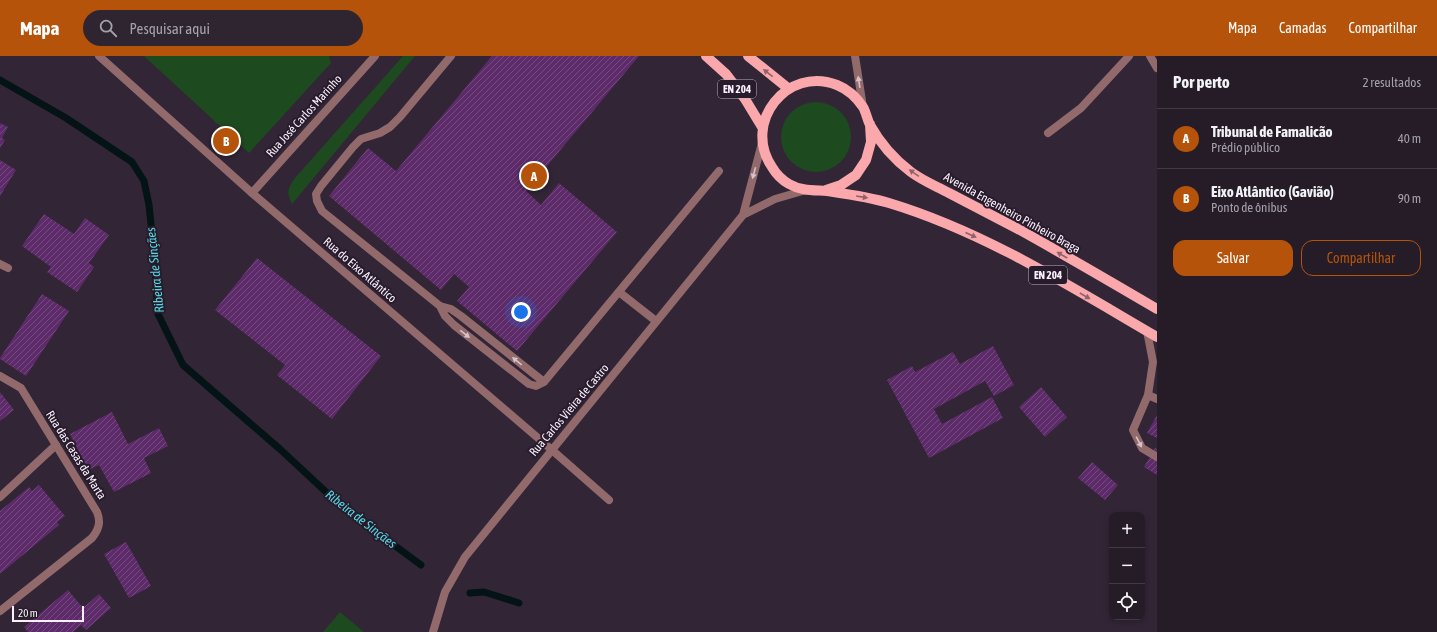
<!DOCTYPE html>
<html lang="pt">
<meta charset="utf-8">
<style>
:root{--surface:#261c28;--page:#2e2530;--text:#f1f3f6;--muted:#a4a1a8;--line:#423a45;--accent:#b45309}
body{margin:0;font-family:"Asap Condensed",sans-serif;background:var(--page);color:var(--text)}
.controls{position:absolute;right:12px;bottom:12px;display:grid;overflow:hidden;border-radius:8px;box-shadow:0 2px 6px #0003}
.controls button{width:36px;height:36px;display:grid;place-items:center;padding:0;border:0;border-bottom:1px solid var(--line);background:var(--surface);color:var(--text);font:20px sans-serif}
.scale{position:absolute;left:12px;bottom:10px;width:72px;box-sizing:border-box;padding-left:4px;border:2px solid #faf1fc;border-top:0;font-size:11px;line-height:14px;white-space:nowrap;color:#faf1fc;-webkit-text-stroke:3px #281c2c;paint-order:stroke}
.you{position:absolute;left:521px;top:256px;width:14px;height:14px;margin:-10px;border:3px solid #fff;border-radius:50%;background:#1a73e8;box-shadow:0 0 0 6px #1a73e833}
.badge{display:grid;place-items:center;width:26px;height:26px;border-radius:50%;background:var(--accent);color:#fff;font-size:13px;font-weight:700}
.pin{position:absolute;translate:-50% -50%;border:2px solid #fff;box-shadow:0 1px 4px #0006}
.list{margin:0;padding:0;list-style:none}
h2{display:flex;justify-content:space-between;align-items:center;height:52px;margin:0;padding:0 16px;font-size:17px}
h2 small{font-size:13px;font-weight:400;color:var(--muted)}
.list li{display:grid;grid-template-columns:26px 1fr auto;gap:12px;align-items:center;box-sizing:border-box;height:60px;padding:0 16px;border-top:1px solid var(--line)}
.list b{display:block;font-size:15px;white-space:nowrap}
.list p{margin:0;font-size:13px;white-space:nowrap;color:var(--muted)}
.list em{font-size:13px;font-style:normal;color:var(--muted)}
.actions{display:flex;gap:8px;padding:12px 16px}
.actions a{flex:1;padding:9px 0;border:1px solid var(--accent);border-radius:12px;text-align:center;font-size:14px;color:var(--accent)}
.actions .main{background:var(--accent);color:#fff}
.icon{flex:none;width:22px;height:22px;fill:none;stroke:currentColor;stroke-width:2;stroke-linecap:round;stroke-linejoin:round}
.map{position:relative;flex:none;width:1157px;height:576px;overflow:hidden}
header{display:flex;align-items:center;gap:24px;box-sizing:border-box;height:56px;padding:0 20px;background:var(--accent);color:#fff}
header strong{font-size:19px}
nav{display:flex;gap:22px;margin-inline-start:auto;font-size:14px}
.search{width:280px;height:36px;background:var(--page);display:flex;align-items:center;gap:10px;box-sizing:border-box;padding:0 14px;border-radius:22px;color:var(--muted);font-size:15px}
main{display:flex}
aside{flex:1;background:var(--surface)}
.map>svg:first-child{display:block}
.green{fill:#1e4a20}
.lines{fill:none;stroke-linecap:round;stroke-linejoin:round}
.stream{stroke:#041315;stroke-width:7}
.building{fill:url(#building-hatch)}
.service{stroke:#926a6b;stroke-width:8}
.minor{stroke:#926a6b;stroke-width:8}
.tertiary{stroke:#926a6b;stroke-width:8}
.primary{stroke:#faa8ac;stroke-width:10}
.oneway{fill:#91626c}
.oneway2{fill:#d6c2c9}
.labels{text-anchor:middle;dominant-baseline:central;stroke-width:4;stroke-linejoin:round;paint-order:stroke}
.shield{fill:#281c2c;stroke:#bbb1be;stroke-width:1}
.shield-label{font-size:11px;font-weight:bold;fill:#faf1fc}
.street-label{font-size:12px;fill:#faf1fc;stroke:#281c2c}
.water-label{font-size:13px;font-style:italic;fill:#54d9e4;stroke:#281c2c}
</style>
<header>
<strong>Mapa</strong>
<div class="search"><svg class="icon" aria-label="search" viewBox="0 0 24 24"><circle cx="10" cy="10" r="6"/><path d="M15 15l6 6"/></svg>Pesquisar aqui</div>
<nav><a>Mapa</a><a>Camadas</a><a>Compartilhar</a></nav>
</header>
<main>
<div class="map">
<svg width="1157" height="576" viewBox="0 0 1157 576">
<defs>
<pattern id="building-hatch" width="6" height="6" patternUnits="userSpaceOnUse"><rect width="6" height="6" fill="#5d2b69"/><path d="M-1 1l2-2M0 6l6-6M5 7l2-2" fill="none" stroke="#754a7f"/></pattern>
</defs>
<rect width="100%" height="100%" fill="#322536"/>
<!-- green -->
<path class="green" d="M144,0H329L331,7L249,97Z
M403,0H415L292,148C286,136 288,132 295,122Z
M781 81a35 35 0 1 1 70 0a35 35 0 1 1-70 0Z
M340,556L364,576H323Z"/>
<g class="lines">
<!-- stream -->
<path class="stream" d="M0,24L66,62L132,106L144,125L149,149L154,197L158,258L183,309L281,394L340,449L421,509
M470,537L484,536L519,547"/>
</g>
<!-- building -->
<path class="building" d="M492,0H639L526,135L541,149L559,127L617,176L517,295L457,245L469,231L454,218L441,234L329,140L368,92L396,115Z
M0,67L8,71L2,82L5,84L0,92Z
M0,104L16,114L0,140Z
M44,158L74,178L85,162L109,179L89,207L94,211L77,236L47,216L51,211L22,190Z
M257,202L381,300L332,363L277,319L285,309L215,254Z
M42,238L69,255L26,320L0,303V302Z
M993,290L1014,329L994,340L985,325L934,353L942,368L992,341L1003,362L929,402L887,324L912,310L915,316L953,296L960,308Z
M1041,331L1067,361L1045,381L1019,351Z
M0,336L14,354L0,365Z
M112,356L128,388L159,372L168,390L144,402L151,417L114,436L99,409L88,414L70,378Z
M1157,359V382L1147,377Z
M1155,392L1157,393V419L1144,411Z
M1092,406L1118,429L1105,444L1078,422Z
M39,429L65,460L57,466L59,469L0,518V455L29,431L32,435Z
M126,486L151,530L129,542L104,498Z
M68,534L83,552L99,538L111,552L86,574L81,569L73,576H28L24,571Z"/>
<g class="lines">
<!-- service -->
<path class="service" d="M619,236L656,265
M440,250L445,260L454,269L529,328L536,330L544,326L461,260L451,253L440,250L322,155L317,145L316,138L321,130L353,91L361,83L380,77L390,71L400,61L451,0
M1147,275L1153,306L1148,339L1133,374L1142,392L1157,401
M544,326L719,115
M1148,339L1157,343
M0,441L56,389"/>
<!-- minor -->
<path class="minor" d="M855,0L863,51
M1150,0L1157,12
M1048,77L1081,52L1129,0
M252,137L375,0
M0,208L8,212
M0,320L21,332L97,456C101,466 99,473 92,482L0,555
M552,394L609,444"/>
<!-- tertiary -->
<path class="tertiary" d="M99,0L252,137L552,394
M743,159L762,87
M433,576L445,536L465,501L743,159L775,143L806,134"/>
<!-- primary -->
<path class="primary" d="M706,0L726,18L745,43L762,71
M748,0L789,33
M826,134L841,129L856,119L866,104L871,86L870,68
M1157,253C1111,226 1065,199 1018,173C995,161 972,149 949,137C936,130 923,125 911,116C895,104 880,87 870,69C867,63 866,56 863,51C857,42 847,33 837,29C787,9 742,67 772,111C776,118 782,124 789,128C801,135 814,134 827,135C847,138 869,141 889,147C985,176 1071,231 1157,281"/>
</g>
<!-- one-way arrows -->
<defs><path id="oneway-solid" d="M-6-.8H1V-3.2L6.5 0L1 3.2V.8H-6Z"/></defs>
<g class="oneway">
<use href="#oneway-solid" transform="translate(768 17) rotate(-142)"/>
<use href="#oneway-solid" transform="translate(914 117) rotate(-145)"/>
<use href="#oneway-solid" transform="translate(862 141) rotate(9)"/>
<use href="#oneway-solid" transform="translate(971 179) rotate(24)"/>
<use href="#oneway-solid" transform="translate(1062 199) rotate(-150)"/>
<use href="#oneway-solid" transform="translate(1085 240) rotate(30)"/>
</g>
<g class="oneway2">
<use href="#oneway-solid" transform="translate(859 26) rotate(-99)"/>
<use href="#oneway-solid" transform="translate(754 117) rotate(105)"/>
<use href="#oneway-solid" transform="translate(465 278) rotate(38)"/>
<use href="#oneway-solid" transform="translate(517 305) rotate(-141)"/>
<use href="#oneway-solid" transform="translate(1139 386) rotate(62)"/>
</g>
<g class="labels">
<!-- shield labels -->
<g class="shield">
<rect x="718" y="24" width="38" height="18" rx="3"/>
<rect x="1029" y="210" width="38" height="18" rx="3"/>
</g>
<g class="shield-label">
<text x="737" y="33">EN 204</text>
<text x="1048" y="219">EN 204</text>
</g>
<!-- street labels -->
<g class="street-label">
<text transform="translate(304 60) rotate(-48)">Rua José Carlos Marinho</text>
<text transform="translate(1012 157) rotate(29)">Avenida Engenheiro Pinheiro Braga</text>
<text transform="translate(360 214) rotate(41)">Rua do Eixo Atlântico</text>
<text transform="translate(569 354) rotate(-50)">Rua Carlos Vieira de Castro</text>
<text transform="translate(76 399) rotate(58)">Rua das Casas da Marta</text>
</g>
<!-- water labels -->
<g class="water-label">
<text transform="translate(155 214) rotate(-96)">Ribeira de Sinçães</text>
<text transform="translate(361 463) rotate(38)">Ribeira de Sinçães</text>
</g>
</g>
</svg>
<div class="controls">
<button>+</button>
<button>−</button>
<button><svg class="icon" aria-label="locate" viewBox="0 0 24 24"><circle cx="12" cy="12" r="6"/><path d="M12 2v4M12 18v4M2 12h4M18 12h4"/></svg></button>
</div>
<div class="scale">20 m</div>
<div class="you"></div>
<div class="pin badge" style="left:534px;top:120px">A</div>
<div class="pin badge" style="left:226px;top:85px">B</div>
</div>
<aside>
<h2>Por perto<small>2 resultados</small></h2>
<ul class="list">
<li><span class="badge">A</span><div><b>Tribunal de Famalicão</b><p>Prédio público</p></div><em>40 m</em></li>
<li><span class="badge">B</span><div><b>Eixo Atlântico (Gavião)</b><p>Ponto de ônibus</p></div><em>90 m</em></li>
</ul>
<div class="actions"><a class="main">Salvar</a><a>Compartilhar</a></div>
</aside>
</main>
